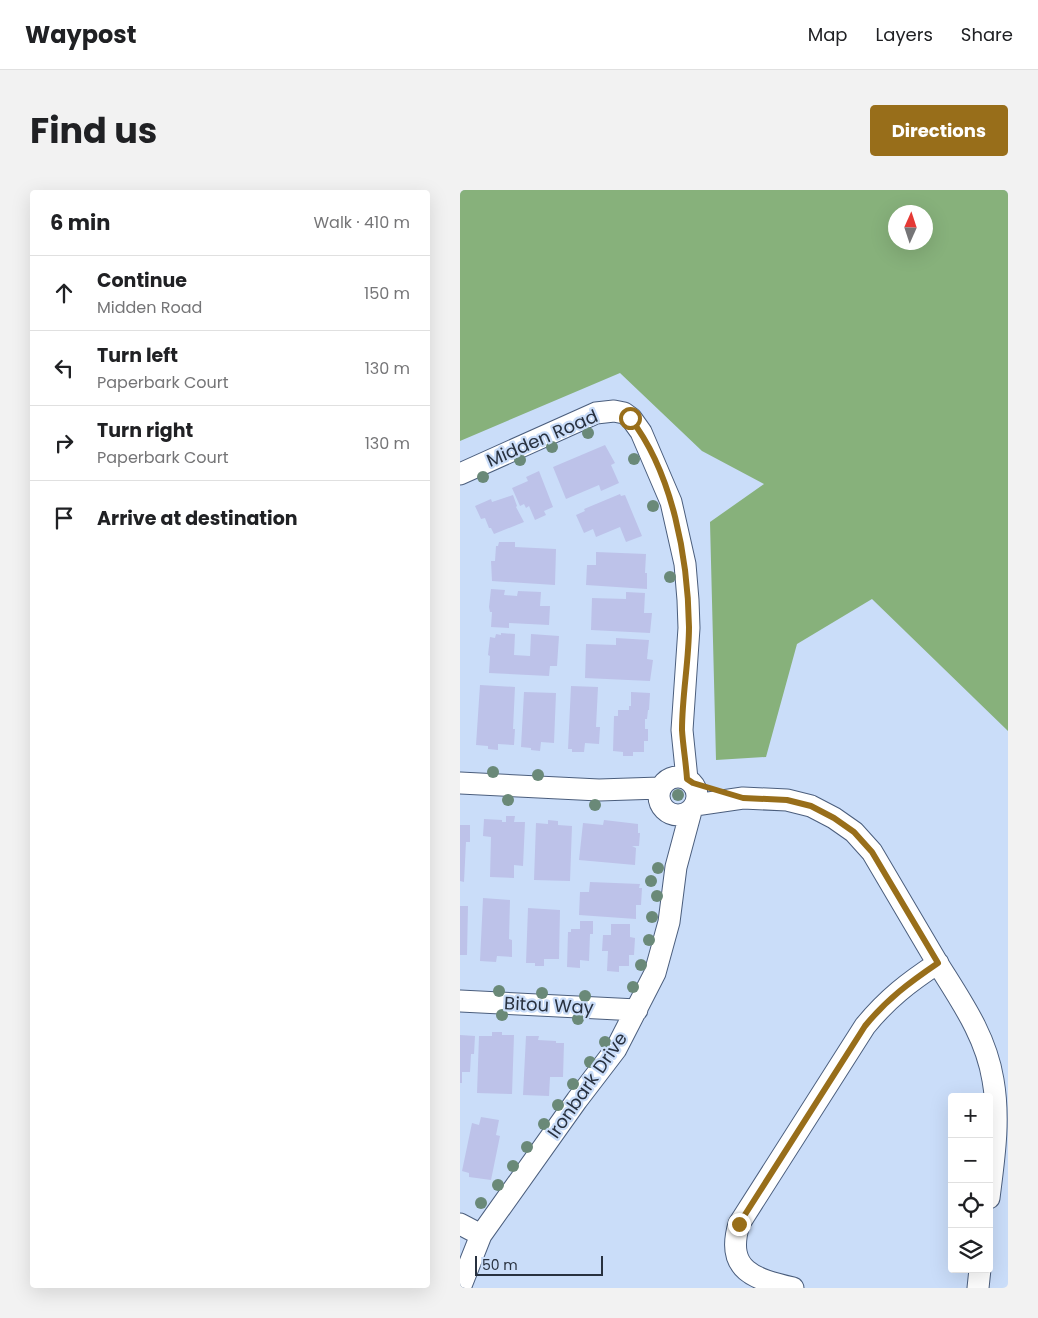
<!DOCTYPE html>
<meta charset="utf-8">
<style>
:root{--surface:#fff;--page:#f2f2f2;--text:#202124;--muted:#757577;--line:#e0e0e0;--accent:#986e1a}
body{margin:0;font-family:Poppins,sans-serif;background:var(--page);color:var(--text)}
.controls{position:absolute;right:15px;bottom:15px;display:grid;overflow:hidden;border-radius:5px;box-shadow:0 5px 20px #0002}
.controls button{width:45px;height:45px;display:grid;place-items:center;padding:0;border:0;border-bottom:1px solid var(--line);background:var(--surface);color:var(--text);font:25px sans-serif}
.compass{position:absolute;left:428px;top:15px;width:45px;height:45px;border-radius:50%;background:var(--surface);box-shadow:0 5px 20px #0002;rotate:3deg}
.scale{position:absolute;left:15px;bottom:12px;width:128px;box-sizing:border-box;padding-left:5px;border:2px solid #28313f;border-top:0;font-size:14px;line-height:18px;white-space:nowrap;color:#28313f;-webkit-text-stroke:4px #caddf9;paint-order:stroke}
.stop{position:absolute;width:15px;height:15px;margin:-11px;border:4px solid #986e1a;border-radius:50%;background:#fff}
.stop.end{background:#986e1a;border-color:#fff;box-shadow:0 1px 5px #0008}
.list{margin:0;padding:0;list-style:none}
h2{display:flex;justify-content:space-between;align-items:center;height:65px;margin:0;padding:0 20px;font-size:21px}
h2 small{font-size:16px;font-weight:400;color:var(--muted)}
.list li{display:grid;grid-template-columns:32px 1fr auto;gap:15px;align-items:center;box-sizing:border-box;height:75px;padding:0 20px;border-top:1px solid var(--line)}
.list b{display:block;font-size:19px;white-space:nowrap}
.list p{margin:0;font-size:16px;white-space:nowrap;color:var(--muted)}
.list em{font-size:16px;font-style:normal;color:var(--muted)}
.icon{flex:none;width:28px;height:28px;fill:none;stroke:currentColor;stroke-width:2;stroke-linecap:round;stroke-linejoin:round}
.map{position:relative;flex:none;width:548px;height:1098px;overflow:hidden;border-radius:5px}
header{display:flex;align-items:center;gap:30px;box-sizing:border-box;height:70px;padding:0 25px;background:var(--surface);border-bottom:1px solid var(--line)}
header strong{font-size:24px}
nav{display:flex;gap:28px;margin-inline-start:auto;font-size:18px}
.intro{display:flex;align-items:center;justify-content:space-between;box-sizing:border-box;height:120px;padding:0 30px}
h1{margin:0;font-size:35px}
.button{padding:12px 22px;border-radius:5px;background:var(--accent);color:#fff;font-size:18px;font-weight:700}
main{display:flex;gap:30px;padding:0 30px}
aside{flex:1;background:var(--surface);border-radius:5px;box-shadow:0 5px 20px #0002}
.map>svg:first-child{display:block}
.forest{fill:#87b17b;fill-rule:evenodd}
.building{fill:#bdc2e9}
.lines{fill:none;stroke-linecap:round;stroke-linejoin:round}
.minor-casing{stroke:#4b5e7d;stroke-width:23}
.minor{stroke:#fff;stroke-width:21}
.tree{fill:#6a8978}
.route{stroke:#986e1a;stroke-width:6}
.labels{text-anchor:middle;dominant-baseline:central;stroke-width:4.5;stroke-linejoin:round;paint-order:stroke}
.street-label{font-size:18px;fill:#28313f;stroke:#caddf9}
</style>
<header>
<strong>Waypost</strong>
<nav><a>Map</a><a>Layers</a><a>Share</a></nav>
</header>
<div class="intro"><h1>Find us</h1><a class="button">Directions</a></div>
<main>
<aside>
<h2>6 min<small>Walk · 410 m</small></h2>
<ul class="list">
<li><svg class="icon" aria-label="ahead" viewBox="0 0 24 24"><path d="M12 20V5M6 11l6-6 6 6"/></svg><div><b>Continue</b><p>Midden Road</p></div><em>150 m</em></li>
<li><svg class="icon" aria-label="left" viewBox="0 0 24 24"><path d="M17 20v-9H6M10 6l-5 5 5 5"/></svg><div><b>Turn left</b><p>Paperbark Court</p></div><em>130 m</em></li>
<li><svg class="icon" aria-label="right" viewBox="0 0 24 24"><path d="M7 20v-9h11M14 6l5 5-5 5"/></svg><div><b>Turn right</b><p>Paperbark Court</p></div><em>130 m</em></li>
<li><svg class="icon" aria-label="arrive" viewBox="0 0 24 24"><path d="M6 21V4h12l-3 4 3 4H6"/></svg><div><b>Arrive at destination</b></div></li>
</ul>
</aside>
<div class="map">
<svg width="548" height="1098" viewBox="0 0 548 1098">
<rect width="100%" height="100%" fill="#caddf9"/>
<!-- forest -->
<path class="forest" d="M0,0H548V541L412,409L337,454L306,567L256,570L250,332L304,294L242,261L160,183L0,251ZM436,22H466V52H436Z"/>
<!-- building -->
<path class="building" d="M145,255L155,273L151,275L159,293L141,301L139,295L106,309L93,277Z
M79,281L93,317L84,321L86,325L75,330L69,316L66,318L64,314L60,316L52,298L68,291L66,287Z
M160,304L161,306L165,305L182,346L166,352L160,337L136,347L133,339L124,343L116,325L125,321L124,319Z
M53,305L57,316L56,317L64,332L34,344L31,338H29L25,328L21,329L15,316L31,309L32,312Z
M39,352H55V357L96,359L95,395L32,391L31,371H35L36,356H38Z
M136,362L186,364L185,383H187V399L126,395L127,375H136Z
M31,399L45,400L44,405L57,406L58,401L81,402L80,416H90L89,435L49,433V438L31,437L32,422H30L29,417Z
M166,402L185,403L184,423H192L190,443L131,440L132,408L166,409Z
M41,443L55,444L54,465L70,466L71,444L99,446L97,476H90L89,486L29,483L30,466L28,465L30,447L35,448L36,444L41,445Z
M156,448L189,450L187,469L193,470L190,491L125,488L126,454L156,455Z
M20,495L55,497L53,539H55L54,555L38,554V560L28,559V556L16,555Z
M111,496L138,497L136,537H140L139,554L125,553L124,562H112V559H108Z
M64,502L96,503L94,553L81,552L80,561L71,560V558L61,557Z
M171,502L190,503L189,520H188L187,529H185V539H188V551H184V562H173V566H163V562L153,561L154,526H158V520H169V516H171Z
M46,626H55L54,632H65L63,676L54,675V688L30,687L31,647L23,646L24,629L42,630V632H46Z
M88,630L98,631V635L112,636L110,691L74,690L76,633L88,634Z
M144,630L178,634V643H180L179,656H172L176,658L175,675L119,670L123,633L143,635Z
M0,635H10V652H6L4,692L0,691Z
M130,692L180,694L179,698H182L181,715H176V729L119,725L120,702H129Z
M23,708L50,710L49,749L52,750V767L37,766L36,772L20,771Z
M0,716H8L7,765H0Z
M68,718L100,720L99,769H84V776H75V773H66Z
M120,731H133V744H130L129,771L120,770V778L107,777L108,742H111V739H120Z
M151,734H170V747L175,748L174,765H169V776H159V782L147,781L148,761H142L143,745H151Z
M32,842H42V845H54L52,904L17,903L19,846H32Z
M0,845L15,846L14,864H11L10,882H2V893H0Z
M66,846H79L78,850L96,851V853H104L103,887H90L89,906L63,905Z
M21,927L39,930L36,945L40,946L31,990L9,987V983L2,981L12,933L19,935Z"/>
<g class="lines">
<!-- minor casing -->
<g class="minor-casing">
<path id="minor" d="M0,284L136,223L154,221L164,223L171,228L181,242L211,312L225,374L228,410L229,438L222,540L227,589
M199 606a19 19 0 1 1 38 0a19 19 0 1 1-38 0Z
M0,593L139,600L200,598
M235,615L283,608L327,610L351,616L374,628L394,642L412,662C434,699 456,737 478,774C501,811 526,846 533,890C540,930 534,968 529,1008
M0,811L177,820
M0,1034L21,1045
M0,1098L21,1045L117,910L156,859L195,783L209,732L216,677L231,621
M333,1098C295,1089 265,1081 279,1034L405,836C427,809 449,792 478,773
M518,1098L520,1079"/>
</g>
<!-- minor -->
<use href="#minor" class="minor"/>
</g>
<!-- trees -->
<g class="tree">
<circle cx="128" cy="243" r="6"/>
<circle cx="92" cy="257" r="6"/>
<circle cx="174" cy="269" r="6"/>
<circle cx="60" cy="270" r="6"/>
<circle cx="23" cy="287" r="6"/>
<circle cx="193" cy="316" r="6"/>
<circle cx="210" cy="387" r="6"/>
<circle cx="33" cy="582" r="6"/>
<circle cx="78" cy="585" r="6"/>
<circle cx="218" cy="605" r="6"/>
<circle cx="48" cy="610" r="6"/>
<circle cx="135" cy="615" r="6"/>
<circle cx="198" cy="678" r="6"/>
<circle cx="191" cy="691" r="6"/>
<circle cx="197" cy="706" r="6"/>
<circle cx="192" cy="727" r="6"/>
<circle cx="189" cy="750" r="6"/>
<circle cx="181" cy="775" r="6"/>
<circle cx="173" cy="797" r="6"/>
<circle cx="39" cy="801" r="6"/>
<circle cx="82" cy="803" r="6"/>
<circle cx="125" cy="806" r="6"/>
<circle cx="42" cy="825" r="6"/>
<circle cx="118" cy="829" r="6"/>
<circle cx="145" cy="852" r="6"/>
<circle cx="130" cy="872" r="6"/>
<circle cx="113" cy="894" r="6"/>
<circle cx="98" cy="915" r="6"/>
<circle cx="84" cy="934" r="6"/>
<circle cx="67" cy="957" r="6"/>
<circle cx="53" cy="976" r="6"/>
<circle cx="38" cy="995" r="6"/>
<circle cx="21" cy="1013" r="6"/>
</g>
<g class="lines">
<!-- route -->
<path class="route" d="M170,228C213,283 228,369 229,437C229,471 222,505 222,540C223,556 226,573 227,589L233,593L283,608L327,610L351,616L374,628L394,642L412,662L478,773C450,792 427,809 405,836L279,1034"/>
</g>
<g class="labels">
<!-- street labels -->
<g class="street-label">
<text transform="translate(82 248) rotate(-23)">Midden Road</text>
<text transform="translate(89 815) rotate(3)">Bitou Way</text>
<text transform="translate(127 895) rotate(-55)">Ironbark Drive</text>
</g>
</g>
</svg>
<div class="controls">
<button>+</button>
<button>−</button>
<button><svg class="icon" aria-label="locate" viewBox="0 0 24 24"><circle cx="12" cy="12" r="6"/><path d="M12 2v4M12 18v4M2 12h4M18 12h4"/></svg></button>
<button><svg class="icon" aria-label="layers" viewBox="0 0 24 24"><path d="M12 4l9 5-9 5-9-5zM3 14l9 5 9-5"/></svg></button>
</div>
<svg class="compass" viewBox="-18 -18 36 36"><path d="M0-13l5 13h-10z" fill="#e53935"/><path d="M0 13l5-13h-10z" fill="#757577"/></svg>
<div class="scale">50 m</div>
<div class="stop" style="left:170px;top:228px"></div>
<div class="stop end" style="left:279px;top:1034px"></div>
</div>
</main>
